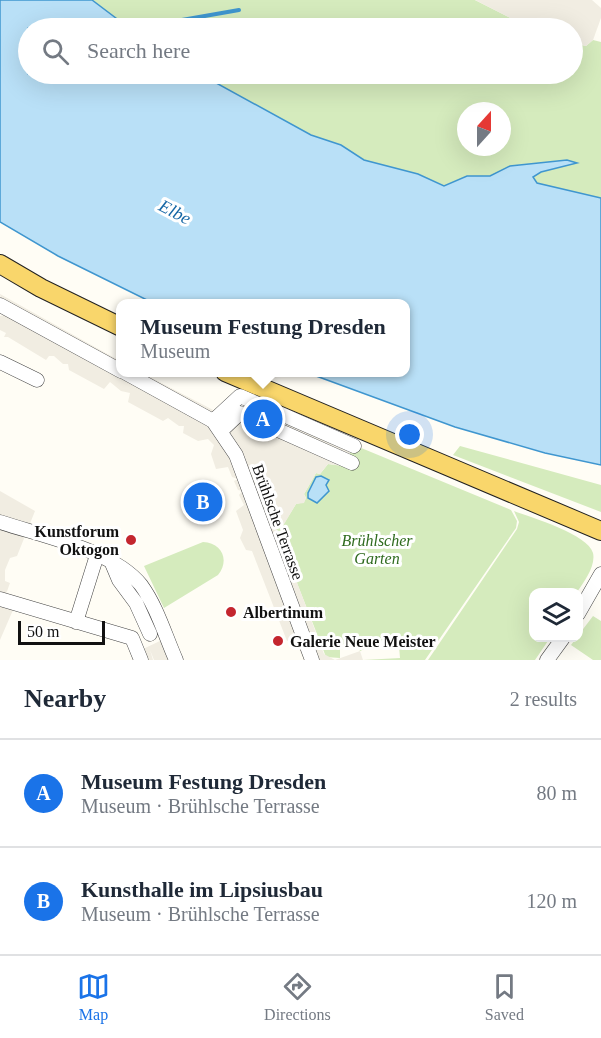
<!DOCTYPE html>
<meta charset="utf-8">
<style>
:root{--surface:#fff;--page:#f6f6f7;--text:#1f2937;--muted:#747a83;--line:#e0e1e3;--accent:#1a73e8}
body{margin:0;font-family:Georgia,serif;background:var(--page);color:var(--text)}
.controls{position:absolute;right:18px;bottom:18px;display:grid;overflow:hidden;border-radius:12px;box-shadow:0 6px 24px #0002}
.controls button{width:54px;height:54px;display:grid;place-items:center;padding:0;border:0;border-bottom:2px solid var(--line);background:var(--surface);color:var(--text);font:30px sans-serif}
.compass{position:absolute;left:457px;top:102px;width:54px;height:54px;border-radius:50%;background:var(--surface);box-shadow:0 6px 24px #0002;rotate:21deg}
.scale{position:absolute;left:18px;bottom:15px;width:87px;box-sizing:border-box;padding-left:6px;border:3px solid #111;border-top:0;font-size:16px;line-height:21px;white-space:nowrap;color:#111;-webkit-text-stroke:4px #fff;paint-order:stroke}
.you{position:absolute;left:410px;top:435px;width:21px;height:21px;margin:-15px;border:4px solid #fff;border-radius:50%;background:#1a73e8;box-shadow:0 0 0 9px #1a73e833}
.badge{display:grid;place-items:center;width:39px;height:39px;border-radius:50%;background:var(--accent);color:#fff;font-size:20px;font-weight:700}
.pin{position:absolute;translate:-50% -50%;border:3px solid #fff;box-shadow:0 2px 6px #0006}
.popup{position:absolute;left:116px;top:299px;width:294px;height:78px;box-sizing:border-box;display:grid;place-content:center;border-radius:12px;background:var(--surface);filter:drop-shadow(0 2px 4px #0005);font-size:20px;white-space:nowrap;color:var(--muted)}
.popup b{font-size:22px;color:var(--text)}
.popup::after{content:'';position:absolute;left:50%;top:100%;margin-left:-12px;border:12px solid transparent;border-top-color:var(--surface)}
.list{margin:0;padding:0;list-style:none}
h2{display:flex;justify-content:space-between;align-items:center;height:78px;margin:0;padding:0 24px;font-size:26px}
h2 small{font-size:20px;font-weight:400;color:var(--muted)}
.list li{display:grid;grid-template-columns:39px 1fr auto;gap:18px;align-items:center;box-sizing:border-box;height:108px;padding:0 24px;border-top:2px solid var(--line)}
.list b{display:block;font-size:22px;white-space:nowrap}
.list p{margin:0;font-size:20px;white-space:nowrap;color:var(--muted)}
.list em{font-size:20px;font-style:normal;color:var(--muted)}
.icon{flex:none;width:33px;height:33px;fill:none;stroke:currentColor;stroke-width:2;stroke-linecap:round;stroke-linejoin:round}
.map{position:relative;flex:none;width:601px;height:660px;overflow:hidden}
.search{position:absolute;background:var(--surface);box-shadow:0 6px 24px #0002;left:18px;right:18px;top:18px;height:66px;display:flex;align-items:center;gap:15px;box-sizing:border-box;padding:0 21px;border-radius:33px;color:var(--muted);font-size:22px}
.sheet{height:294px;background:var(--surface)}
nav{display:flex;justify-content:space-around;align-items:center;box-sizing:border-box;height:84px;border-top:2px solid var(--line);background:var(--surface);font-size:16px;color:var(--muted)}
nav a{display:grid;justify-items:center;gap:3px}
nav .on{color:var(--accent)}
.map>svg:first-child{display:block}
.green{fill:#d5ebbd;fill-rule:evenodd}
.plaza{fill:#f1ede2}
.water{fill:#b9e0f7;stroke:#3f96cf;stroke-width:1.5}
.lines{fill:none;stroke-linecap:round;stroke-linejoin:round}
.stream{stroke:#3f96cf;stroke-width:4}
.minor-casing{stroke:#444;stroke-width:15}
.major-casing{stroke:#222;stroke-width:20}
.minor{stroke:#fff;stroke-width:14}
.major{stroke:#f9d66b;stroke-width:18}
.poi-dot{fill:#c4262e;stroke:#fff;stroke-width:2}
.labels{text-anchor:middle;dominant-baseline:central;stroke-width:6;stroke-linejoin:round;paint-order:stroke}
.street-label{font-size:16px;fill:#111;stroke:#fff}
.poi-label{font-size:16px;font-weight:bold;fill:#111;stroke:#fff;text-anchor:start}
.park-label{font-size:16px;font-style:italic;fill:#2f6b1f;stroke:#fff}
.water-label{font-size:18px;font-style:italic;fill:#1768a6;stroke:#fff}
</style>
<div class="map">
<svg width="601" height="660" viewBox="0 0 601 660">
<rect width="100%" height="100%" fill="#fffdf5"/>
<!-- green -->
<path class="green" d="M92,0H475L530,28H129Z
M593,40L601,42V198L537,183L533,177L541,172L576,163L567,160L510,166L490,176H467L444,186L418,174L364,160L341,145L311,135L200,74H572L573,43L586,46ZM466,111H502V147H466Z
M354,445L511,510L517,521L516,528L425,660H363L400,658L398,634L360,651L355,638H351L346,646L340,647V658L326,657L275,527L283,525L296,504L304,502L306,498L304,494L316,473L320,474L328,464L343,466Z
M460,446L601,485V512L453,455Z
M514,511C532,518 588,534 593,553C596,566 584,582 577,592H534V638H550L535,660H428L517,529L519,522Z
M203,542C222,543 230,560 218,575L164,608L144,566Z
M593,616L601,621V660H593L571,645Z"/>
<!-- plaza -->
<path class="plaza" d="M475,0H592L601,8V18L593,40L586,46L573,43L572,28H530Z
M0,294L120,361L121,372L142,373L219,413L240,414L252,402L354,446L343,466L328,464L320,474L316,473L304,494L306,498L304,503L296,504L283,526L276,527L324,654L335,660L360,651L363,660H304L295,639L287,641L252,551L246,550L240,538L243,530L236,511L244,505L239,495L242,491L238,490L234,481L238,479L232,477L228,467L216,469L211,454L214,445L208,439L198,441L183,433L184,426H179L168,418L163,421L128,402L130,393L121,391L110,382L104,389L69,370L68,364H63L54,356H49L46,360L8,337H4L6,333L0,330V316L4,315Z
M0,491L35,511L17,556L10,558L5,570V581L10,583L6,594L13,610L0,640Z
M162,640L170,660H154L150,650L153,660H146L143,649Z"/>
<!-- water -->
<path class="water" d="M0,0H92L129,28H28V74H200L311,135L341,145L364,160L418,174L444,186L467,176H490L510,166L567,160L577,163L541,172L533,177L537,183L601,198V465L545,453L455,427L308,373L406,372V304L153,303L58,256L0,222Z
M321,476L329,480L326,485L329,491L317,503L308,498V493L316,477Z"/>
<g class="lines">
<!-- stream -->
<path class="stream" d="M151,28L159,24L239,10"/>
<!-- minor casing -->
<g class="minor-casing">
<path id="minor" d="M0,305L121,371
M0,362L37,380
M124,372L213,421L236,455L312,660
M213,421L240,396L354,446
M222,430L240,413L352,463
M0,522C42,536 113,550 141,585C157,607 165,635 176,660
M111,561L119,580L136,603L150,634
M0,599L132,638L141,660
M578,614L601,574
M76,622L97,555
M547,660L563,638"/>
</g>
<!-- major casing -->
<g class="major-casing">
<path id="major" d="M0,264L41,288L121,327
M225,372L601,531"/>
</g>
<!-- minor -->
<use href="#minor" class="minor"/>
<!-- major -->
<use href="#major" class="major"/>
</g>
<!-- markers -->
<g class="poi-dot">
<circle cx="131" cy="540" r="6"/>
<circle cx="231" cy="612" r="6"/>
<circle cx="278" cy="641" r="6"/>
</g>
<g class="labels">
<!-- street labels -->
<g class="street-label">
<text transform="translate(278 522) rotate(70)">Brühlsche Terrasse</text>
</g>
<!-- poi labels -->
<g class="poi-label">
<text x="119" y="531" text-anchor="end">Kunstforum<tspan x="119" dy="18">Oktogon</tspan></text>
<text x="243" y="612">Albertinum</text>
<text x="290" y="641">Galerie Neue Meister</text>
</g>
<!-- park labels -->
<g class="park-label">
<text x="377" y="540">Brühlscher<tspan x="377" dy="18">Garten</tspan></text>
</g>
<!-- water labels -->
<g class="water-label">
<text transform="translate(175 212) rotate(28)">Elbe</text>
</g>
</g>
</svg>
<div class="controls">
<button><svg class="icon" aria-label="layers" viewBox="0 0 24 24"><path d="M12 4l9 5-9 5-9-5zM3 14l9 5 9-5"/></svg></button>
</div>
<svg class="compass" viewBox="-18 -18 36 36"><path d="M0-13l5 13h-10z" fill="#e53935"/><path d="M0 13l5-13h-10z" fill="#747a83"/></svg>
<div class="scale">50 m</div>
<div class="you"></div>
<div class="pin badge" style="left:263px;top:419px">A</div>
<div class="popup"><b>Museum Festung Dresden</b>Museum</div>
<div class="pin badge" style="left:203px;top:502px">B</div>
<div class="search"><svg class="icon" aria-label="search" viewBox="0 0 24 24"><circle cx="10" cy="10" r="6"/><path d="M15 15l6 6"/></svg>Search here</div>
</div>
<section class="sheet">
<h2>Nearby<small>2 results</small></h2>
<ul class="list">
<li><span class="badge">A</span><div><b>Museum Festung Dresden</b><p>Museum · Brühlsche Terrasse</p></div><em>80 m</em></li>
<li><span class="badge">B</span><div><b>Kunsthalle im Lipsiusbau</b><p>Museum · Brühlsche Terrasse</p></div><em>120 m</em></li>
</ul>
</section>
<nav>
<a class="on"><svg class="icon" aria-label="map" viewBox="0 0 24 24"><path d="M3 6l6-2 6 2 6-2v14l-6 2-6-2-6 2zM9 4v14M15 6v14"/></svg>Map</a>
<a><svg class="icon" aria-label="directions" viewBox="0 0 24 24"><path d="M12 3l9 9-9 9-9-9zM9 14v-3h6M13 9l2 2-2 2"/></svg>Directions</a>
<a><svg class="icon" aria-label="saved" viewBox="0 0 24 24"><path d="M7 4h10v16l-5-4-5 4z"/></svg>Saved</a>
</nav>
